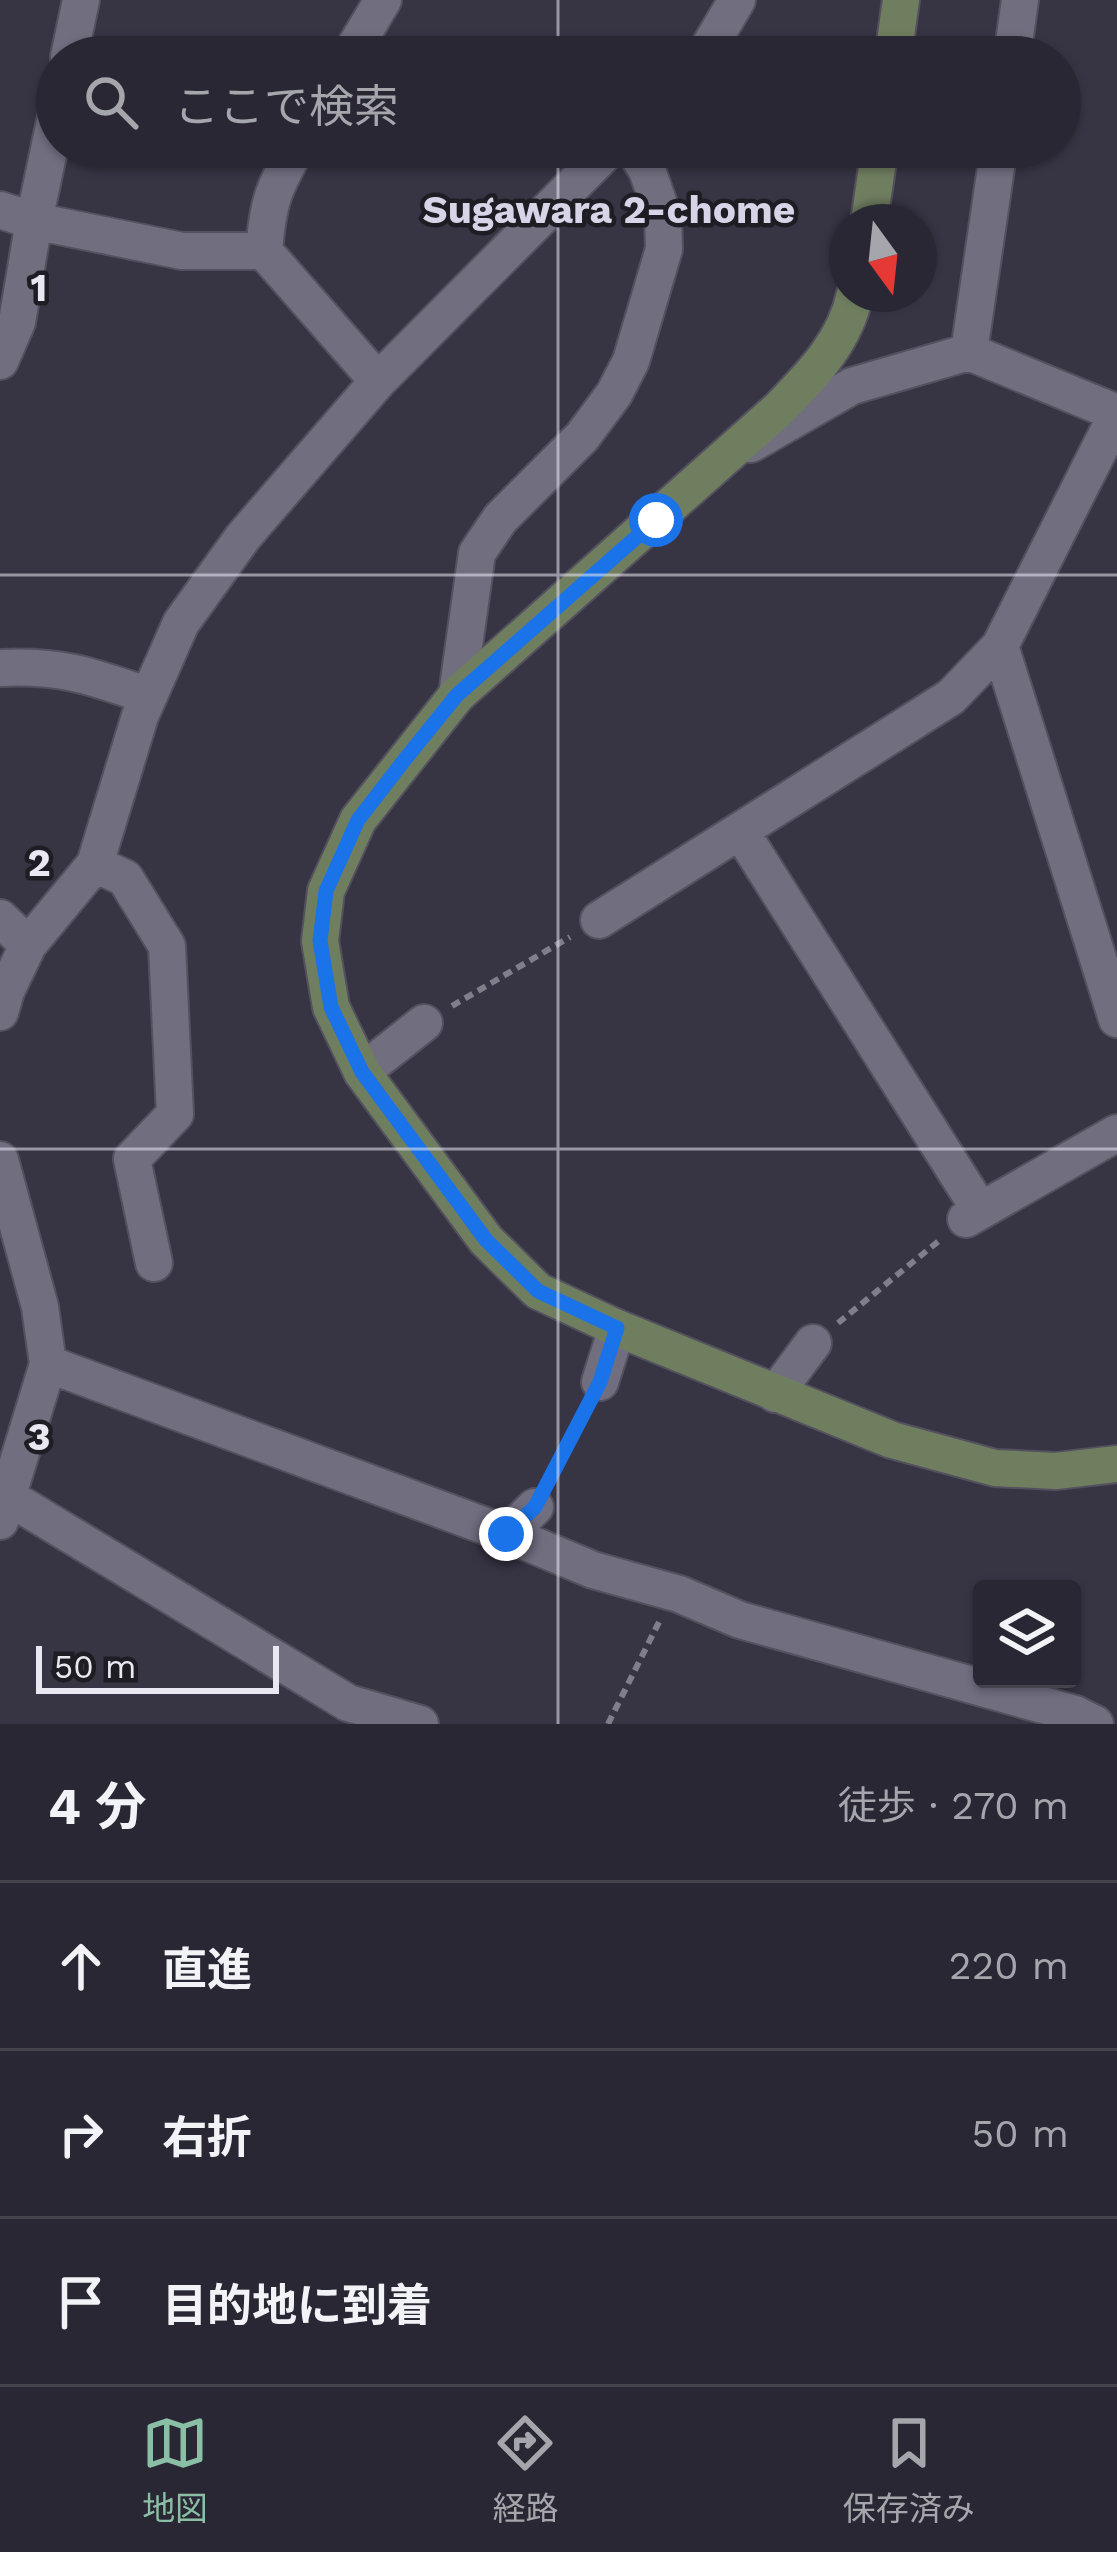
<!DOCTYPE html>
<html lang="ja">
<meta charset="utf-8">
<style>
:root{--surface:#292733;--page:#35333f;--text:#f1f3f6;--muted:#a5a5ac;--line:#45444e;--accent:#8abfa5}
body{margin:0;font-family:"Work Sans","Noto Sans JP",sans-serif;background:var(--page);color:var(--text)}
.controls{position:absolute;right:36px;bottom:36px;display:grid;overflow:hidden;border-radius:12px;box-shadow:0 3px 9px #0004}
.controls button{width:108px;height:108px;display:grid;place-items:center;padding:0;border:0;border-bottom:3px solid var(--line);background:var(--surface);color:var(--text);font:60px sans-serif}
.compass{position:absolute;left:829px;top:204px;width:108px;height:108px;border-radius:50%;background:var(--surface);box-shadow:0 3px 9px #0004;rotate:165deg}
.scale{position:absolute;left:36px;bottom:30px;width:243px;box-sizing:border-box;padding-left:12px;border:6px solid #e9e7f2;border-top:0;font-size:33px;line-height:42px;white-space:nowrap;color:#e9e7f2;-webkit-text-stroke:9px #1f1d24;paint-order:stroke}
.stop{position:absolute;width:36px;height:36px;margin:-27px;border:9px solid #1a73e8;border-radius:50%;background:#fff}
.stop.end{background:#1a73e8;border-color:#fff;box-shadow:0 3px 12px #0008}
.list{margin:0;padding:0;list-style:none}
h2{display:flex;justify-content:space-between;align-items:center;height:156px;margin:0;padding:0 48px;font-size:51px}
h2 small{font-size:39px;font-weight:400;color:var(--muted)}
.list li{display:grid;grid-template-columns:78px 1fr auto;gap:36px;align-items:center;box-sizing:border-box;height:168px;padding:0 48px;border-top:3px solid var(--line)}
.list b{display:block;font-size:45px;white-space:nowrap}
.list em{font-size:39px;font-style:normal;color:var(--muted)}
.icon{flex:none;width:66px;height:66px;fill:none;stroke:currentColor;stroke-width:2;stroke-linecap:round;stroke-linejoin:round}
.map{position:relative;flex:none;width:1117px;height:1724px;overflow:hidden}
.search{position:absolute;background:var(--surface);box-shadow:0 3px 9px #0004;left:36px;right:36px;top:36px;height:132px;display:flex;align-items:center;gap:30px;box-sizing:border-box;padding:0 42px;border-radius:66px;color:var(--muted);font-size:45px}
.sheet{height:660px;background:var(--surface)}
nav{display:flex;justify-content:space-around;align-items:center;box-sizing:border-box;height:168px;border-top:3px solid var(--line);background:var(--surface);font-size:33px;color:var(--muted)}
nav a{display:grid;justify-items:center;gap:6px}
nav .on{color:var(--accent)}
.map>svg:first-child{display:block}
.lines{fill:none;stroke-linecap:round;stroke-linejoin:round}
.street-casing{stroke:#54515e;stroke-width:40}
.secondary-casing{stroke:#54515e;stroke-width:40}
.path{stroke:#817e8c;stroke-width:6;stroke-dasharray:9 6;stroke-linecap:butt}
.street{stroke:#716e80;stroke-width:36}
.secondary{stroke:#707e60;stroke-width:36}
.route{stroke:#1a73e8;stroke-width:15}
.grid{fill:none;stroke:#e9e7f2;stroke-width:3;stroke-opacity:0.55}
.labels{text-anchor:middle;dominant-baseline:central;stroke-width:9;stroke-linejoin:round;paint-order:stroke}
.neighbourhood-label{font-size:39px;font-weight:bold;fill:#d8d4e8;stroke:#1f1d24}
.grid-label{font-size:39px;text-anchor:middle;font-weight:bold;fill:#e9e7f2;stroke:#1f1d24;stroke-width:9;stroke-linejoin:round;paint-order:stroke}
</style>
<div class="map">
<svg width="1117" height="1724" viewBox="0 0 1117 1724">
<rect width="100%" height="100%" fill="#373444"/>
<g class="lines">
<!-- street casing -->
<g class="street-casing">
<path id="street" d="M69,57L81,0
M349,57L383,0
M700,57L708,49L737,0
M1012,57L1020,0
M297,147C273,189 268,202 264,251L378,381
M0,210L34,221L182,251H264
M969,352L999,147
M0,361L17,322L34,221L57,112
M751,444L852,386L969,352L1117,413
M1000,646L1117,1019
M0,668C62,665 91,676 149,696
M457,695L477,553L500,519L582,437L614,394L631,361L664,249L663,216L647,170L632,147
M741,832L980,1210
M95,864L125,878L167,946L175,1114L132,1159L154,1263
M0,918L28,945
M599,920L951,697L1000,646L1117,414
M0,1012L6,991L28,945L95,864L140,716L181,623L243,537L378,381L611,147
M362,1072L424,1023
M0,1160L40,1307L48,1364L0,1521
M966,1219L1117,1133
M48,1364L507,1534L593,1570L679,1594L740,1620L1075,1714L1095,1724
M600,1382L617,1328
M775,1394L813,1343
M0,1492L348,1703L420,1724
M507,1534L535,1507"/>
</g>
<!-- secondary casing -->
<g class="secondary-casing">
<path id="secondary" d="M893,57L901,0
M869,222L880,147
M855,294C845,342 812,375 779,409L457,695L358,820L326,891L320,941L331,1007L362,1072L486,1240L538,1291L617,1328L892,1440L995,1468L1056,1471L1117,1464"/>
</g>
<!-- path -->
<path class="path" d="M452,1006L570,937
M838,1323L940,1240
M549,1480L585,1412
M608,1724L660,1620"/>
<!-- street -->
<use href="#street" class="street"/>
<!-- secondary -->
<use href="#secondary" class="secondary"/>
</g>
<g class="lines">
<!-- route -->
<path class="route" d="M506,1534L535,1507L600,1382L617,1328L538,1291L486,1240L362,1072L331,1007L320,941L326,891L358,820L406,758L457,695L656,520"/>
</g>
<!-- grid -->
<path class="grid" d="M558,0V57M558,147V1724M0,575H1117M0,1149H1117"/>
<g class="labels">
<!-- neighbourhood labels -->
<g class="neighbourhood-label">
<text x="609" y="209">Sugawara 2-chome</text>
</g>
</g>
<g class="grid-label">
<text x="39" y="301">1</text>
<text x="39" y="876">2</text>
<text x="39" y="1450">3</text>
</g>
</svg>
<div class="controls">
<button><svg class="icon" aria-label="layers" viewBox="0 0 24 24"><path d="M12 4l9 5-9 5-9-5zM3 14l9 5 9-5"/></svg></button>
</div>
<svg class="compass" viewBox="-18 -18 36 36"><path d="M0-13l5 13h-10z" fill="#e53935"/><path d="M0 13l5-13h-10z" fill="#a5a5ac"/></svg>
<div class="scale">50 m</div>
<div class="stop" style="left:656px;top:520px"></div>
<div class="stop end" style="left:506px;top:1534px"></div>
<div class="search"><svg class="icon" aria-label="search" viewBox="0 0 24 24"><circle cx="10" cy="10" r="6"/><path d="M15 15l6 6"/></svg>ここで検索</div>
</div>
<section class="sheet">
<h2>4 分<small>徒歩 · 270 m</small></h2>
<ul class="list">
<li><svg class="icon" aria-label="ahead" viewBox="0 0 24 24"><path d="M12 20V5M6 11l6-6 6 6"/></svg><div><b>直進</b></div><em>220 m</em></li>
<li><svg class="icon" aria-label="right" viewBox="0 0 24 24"><path d="M7 20v-9h11M14 6l5 5-5 5"/></svg><div><b>右折</b></div><em>50 m</em></li>
<li><svg class="icon" aria-label="arrive" viewBox="0 0 24 24"><path d="M6 21V4h12l-3 4 3 4H6"/></svg><div><b>目的地に到着</b></div></li>
</ul>
</section>
<nav>
<a class="on"><svg class="icon" aria-label="map" viewBox="0 0 24 24"><path d="M3 6l6-2 6 2 6-2v14l-6 2-6-2-6 2zM9 4v14M15 6v14"/></svg>地図</a>
<a><svg class="icon" aria-label="directions" viewBox="0 0 24 24"><path d="M12 3l9 9-9 9-9-9zM9 14v-3h6M13 9l2 2-2 2"/></svg>経路</a>
<a><svg class="icon" aria-label="saved" viewBox="0 0 24 24"><path d="M7 4h10v16l-5-4-5 4z"/></svg>保存済み</a>
</nav>
